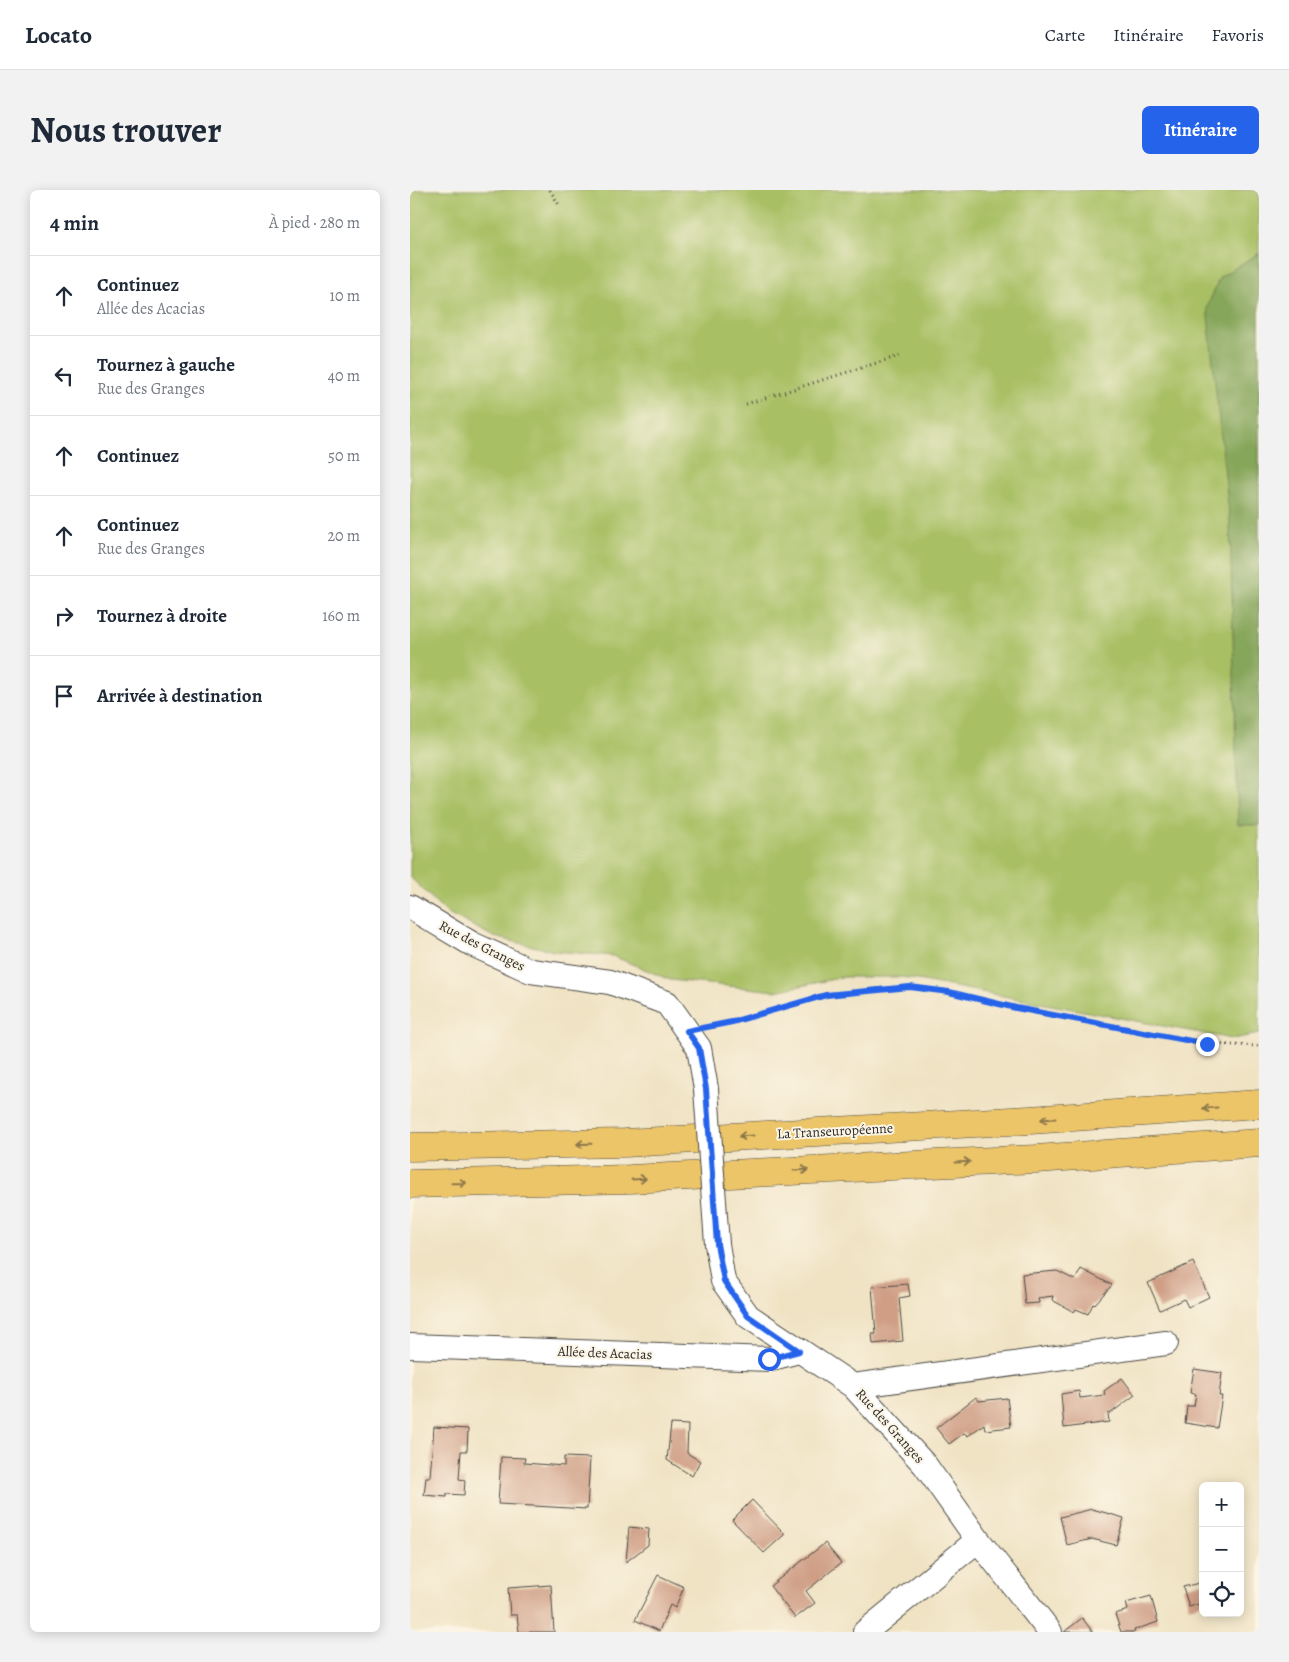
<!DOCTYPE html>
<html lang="fr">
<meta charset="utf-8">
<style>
:root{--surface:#fff;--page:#f2f2f3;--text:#1f2937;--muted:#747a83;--line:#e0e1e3;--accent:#2563eb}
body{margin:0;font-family:Alegreya,serif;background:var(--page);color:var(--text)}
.controls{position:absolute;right:15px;bottom:15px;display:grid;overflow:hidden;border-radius:8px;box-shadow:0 2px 12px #0003}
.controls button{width:45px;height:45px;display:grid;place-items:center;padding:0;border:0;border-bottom:1px solid var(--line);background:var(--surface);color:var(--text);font:25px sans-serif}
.stop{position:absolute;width:15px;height:15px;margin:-11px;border:4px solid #2563eb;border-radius:50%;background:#fff}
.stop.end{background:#2563eb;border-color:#fff;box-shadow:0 1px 5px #0008}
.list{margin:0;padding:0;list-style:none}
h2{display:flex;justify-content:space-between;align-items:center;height:65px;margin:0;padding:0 20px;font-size:21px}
h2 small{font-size:16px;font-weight:400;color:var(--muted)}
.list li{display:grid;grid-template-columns:32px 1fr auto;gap:15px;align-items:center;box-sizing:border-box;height:80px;padding:0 20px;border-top:1px solid var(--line)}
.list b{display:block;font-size:19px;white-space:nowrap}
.list p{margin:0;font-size:16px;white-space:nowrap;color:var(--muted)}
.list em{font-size:16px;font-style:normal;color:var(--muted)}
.icon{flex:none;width:28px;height:28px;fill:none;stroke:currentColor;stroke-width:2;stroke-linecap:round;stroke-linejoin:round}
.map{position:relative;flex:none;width:849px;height:1442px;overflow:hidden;border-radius:8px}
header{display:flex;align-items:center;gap:30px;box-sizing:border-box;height:70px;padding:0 25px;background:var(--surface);border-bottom:1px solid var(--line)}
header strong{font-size:24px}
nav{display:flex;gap:28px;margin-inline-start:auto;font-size:18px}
.intro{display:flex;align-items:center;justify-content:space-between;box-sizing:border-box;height:120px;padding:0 30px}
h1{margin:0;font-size:35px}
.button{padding:12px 22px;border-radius:8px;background:var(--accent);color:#fff;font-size:18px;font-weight:700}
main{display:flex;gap:30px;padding:0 30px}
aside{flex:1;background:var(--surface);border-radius:8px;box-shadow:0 2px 12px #0003}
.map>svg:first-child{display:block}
.green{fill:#a8bf64;stroke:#6a7548}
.forest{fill:#86a65a;stroke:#586842}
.building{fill:#cf9e85}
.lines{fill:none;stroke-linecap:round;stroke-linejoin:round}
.minor-casing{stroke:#494742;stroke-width:26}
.highway-casing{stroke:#494742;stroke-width:29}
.path{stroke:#494742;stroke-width:3;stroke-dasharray:1 4;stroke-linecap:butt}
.minor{stroke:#fff;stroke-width:24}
.highway{stroke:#edc569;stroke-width:28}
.minor-bridge-casing{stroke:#494742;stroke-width:26;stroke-linecap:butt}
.minor-bridge{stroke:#fff;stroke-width:24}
.oneway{stroke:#8c784a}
.route{stroke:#2563eb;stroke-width:6}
.labels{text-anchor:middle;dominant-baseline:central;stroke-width:4;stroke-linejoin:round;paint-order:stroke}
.street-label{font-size:14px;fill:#2b2b2b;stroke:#fcf5e5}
</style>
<header>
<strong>Locato</strong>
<nav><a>Carte</a><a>Itinéraire</a><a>Favoris</a></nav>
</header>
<div class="intro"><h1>Nous trouver</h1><a class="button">Itinéraire</a></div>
<main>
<aside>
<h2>4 min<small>À pied · 280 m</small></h2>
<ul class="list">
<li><svg class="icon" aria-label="ahead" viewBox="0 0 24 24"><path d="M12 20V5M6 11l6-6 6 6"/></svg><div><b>Continuez</b><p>Allée des Acacias</p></div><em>10 m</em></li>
<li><svg class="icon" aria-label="left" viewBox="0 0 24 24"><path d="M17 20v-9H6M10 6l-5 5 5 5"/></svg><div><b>Tournez à gauche</b><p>Rue des Granges</p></div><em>40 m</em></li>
<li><svg class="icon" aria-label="ahead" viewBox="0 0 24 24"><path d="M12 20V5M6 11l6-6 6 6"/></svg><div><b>Continuez</b></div><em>50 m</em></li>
<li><svg class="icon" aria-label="ahead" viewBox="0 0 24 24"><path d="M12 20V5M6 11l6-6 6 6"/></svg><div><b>Continuez</b><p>Rue des Granges</p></div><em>20 m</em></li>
<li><svg class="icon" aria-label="right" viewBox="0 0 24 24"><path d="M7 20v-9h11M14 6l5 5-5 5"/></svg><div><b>Tournez à droite</b></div><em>160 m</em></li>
<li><svg class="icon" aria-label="arrive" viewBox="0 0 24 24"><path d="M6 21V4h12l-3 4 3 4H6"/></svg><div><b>Arrivée à destination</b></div></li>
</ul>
</aside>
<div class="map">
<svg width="849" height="1442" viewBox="0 0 849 1442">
<rect width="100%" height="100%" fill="#fcf5e5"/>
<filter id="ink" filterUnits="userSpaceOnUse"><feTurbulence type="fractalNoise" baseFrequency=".02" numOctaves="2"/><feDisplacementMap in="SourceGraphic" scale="10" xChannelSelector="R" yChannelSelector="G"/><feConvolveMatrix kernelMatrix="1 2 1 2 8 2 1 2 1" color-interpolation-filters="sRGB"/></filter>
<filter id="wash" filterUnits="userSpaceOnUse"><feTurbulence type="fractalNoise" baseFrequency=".0096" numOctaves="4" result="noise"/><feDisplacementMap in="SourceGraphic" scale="20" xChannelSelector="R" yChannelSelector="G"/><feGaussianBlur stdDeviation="1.12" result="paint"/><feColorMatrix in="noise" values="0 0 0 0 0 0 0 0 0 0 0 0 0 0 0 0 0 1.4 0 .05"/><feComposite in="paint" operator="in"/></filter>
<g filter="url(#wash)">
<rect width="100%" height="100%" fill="#f0e3c4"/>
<!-- green -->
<path class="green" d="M0,0H849V844L822,849L492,787H434L366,801L260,790L203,766L144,761L84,747L36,722L0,687Z"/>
<!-- forest -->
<path class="forest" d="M849,63V635H828L820,332L797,117L810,87Z"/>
<g id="blocks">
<!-- building -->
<path class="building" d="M783,1072L799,1107L778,1117L774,1109L750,1120L738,1093Z
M671,1079L702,1095L684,1115L683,1114L678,1124L666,1119L664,1122L642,1110L643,1106L628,1108L629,1113L615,1114L612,1084L647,1081L665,1090Z
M498,1094L500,1106L489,1108L493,1151L463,1154L462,1144H466L462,1097Z
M784,1179L812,1183L809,1206H812L807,1238L775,1233L777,1216H784L786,1204L780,1203Z
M712,1188L725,1205L701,1223L698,1224L699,1232L654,1238L651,1204L669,1201L670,1208L695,1205L694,1201Z
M566,1207L569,1211L597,1208L601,1237L575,1240L574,1234L558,1246L554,1243L539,1254L526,1238Z
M261,1234L278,1235L277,1263L290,1271L282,1286L257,1270Z
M24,1237L58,1239L57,1261H51L49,1289L55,1290L54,1305L37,1304V1307L14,1305L16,1287H20Z
M91,1267L115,1268L114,1273L154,1276V1267L180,1268L177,1319L88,1314Z
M342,1310L375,1344L354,1363L322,1330Z
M682,1319L714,1328L706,1355L682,1349L657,1355L650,1327Z
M219,1337L239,1339L238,1355L216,1372Z
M415,1353L431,1373L396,1401L405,1413L385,1428L360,1396Z
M248,1385L274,1397L265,1418L260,1415L249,1441L225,1430Z
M793,1392V1413L779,1417L773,1397Z
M141,1395L144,1442H109L107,1425H100L98,1398Z
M741,1406L748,1432L724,1440L725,1442H711L705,1424L718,1420L716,1413Z
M672,1428L683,1442H654Z"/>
</g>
</g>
<g filter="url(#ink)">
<use href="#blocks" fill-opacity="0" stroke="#494742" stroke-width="1"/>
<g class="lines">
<!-- minor casing -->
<g class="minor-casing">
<path id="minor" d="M0,717L62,754L121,781L200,792L257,813L289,858L296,899
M307,1054L313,1091L338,1126L443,1196L515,1275L568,1350L640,1442
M0,1156L359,1169L389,1161
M443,1196L756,1153
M455,1442L568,1350"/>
</g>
<!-- highway casing -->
<g class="highway-casing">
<path id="highway" d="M0,957L215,953L620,930L849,914
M0,994L220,989L626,969L849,953"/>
</g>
<!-- path -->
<path class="path" d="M140,0L149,15
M336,214L492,165
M302,836L322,832L416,805L500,797L539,802L606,818L797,854L849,856"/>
<!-- minor -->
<use href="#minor" class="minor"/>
<!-- highway -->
<use href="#highway" class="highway"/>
<!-- minor-bridge casing -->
<g class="minor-bridge-casing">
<path id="minor-bridge" d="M296,899L307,1054"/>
</g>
<!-- minor-bridge -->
<use href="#minor-bridge" class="minor-bridge"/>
</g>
<!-- one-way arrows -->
<defs><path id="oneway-shaft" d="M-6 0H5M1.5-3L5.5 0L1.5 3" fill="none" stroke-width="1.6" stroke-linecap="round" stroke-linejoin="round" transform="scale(1.25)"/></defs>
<g class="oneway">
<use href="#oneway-shaft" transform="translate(800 918) rotate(176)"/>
<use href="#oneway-shaft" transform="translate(638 929) rotate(176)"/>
<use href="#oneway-shaft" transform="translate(336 946) rotate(177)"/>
<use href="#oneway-shaft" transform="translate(174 954) rotate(179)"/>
<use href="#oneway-shaft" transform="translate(553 972) rotate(-3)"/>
<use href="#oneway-shaft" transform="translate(391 980) rotate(-3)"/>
<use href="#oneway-shaft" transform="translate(229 989) rotate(-3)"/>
<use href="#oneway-shaft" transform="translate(49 993) rotate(-1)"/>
</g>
</g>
<g class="lines" filter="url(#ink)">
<!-- route -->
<path class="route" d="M359,1169L389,1161L338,1126L314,1091L307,1054L296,899L289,858L277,841L322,832L416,805L500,797L539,802L606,818L797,854"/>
</g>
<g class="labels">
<!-- street labels -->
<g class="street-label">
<text transform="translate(72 756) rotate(27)">Rue des Granges</text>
<text transform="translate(425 941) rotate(-3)">La Transeuropéenne</text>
<text transform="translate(195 1163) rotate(2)">Allée des Acacias</text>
<text transform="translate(480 1236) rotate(48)">Rue des Granges</text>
</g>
</g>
</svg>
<div class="controls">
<button>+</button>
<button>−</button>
<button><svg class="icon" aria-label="locate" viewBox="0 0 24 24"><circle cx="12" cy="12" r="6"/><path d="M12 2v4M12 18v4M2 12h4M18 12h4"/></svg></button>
</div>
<div class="stop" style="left:359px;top:1169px"></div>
<div class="stop end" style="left:797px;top:854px"></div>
</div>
</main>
